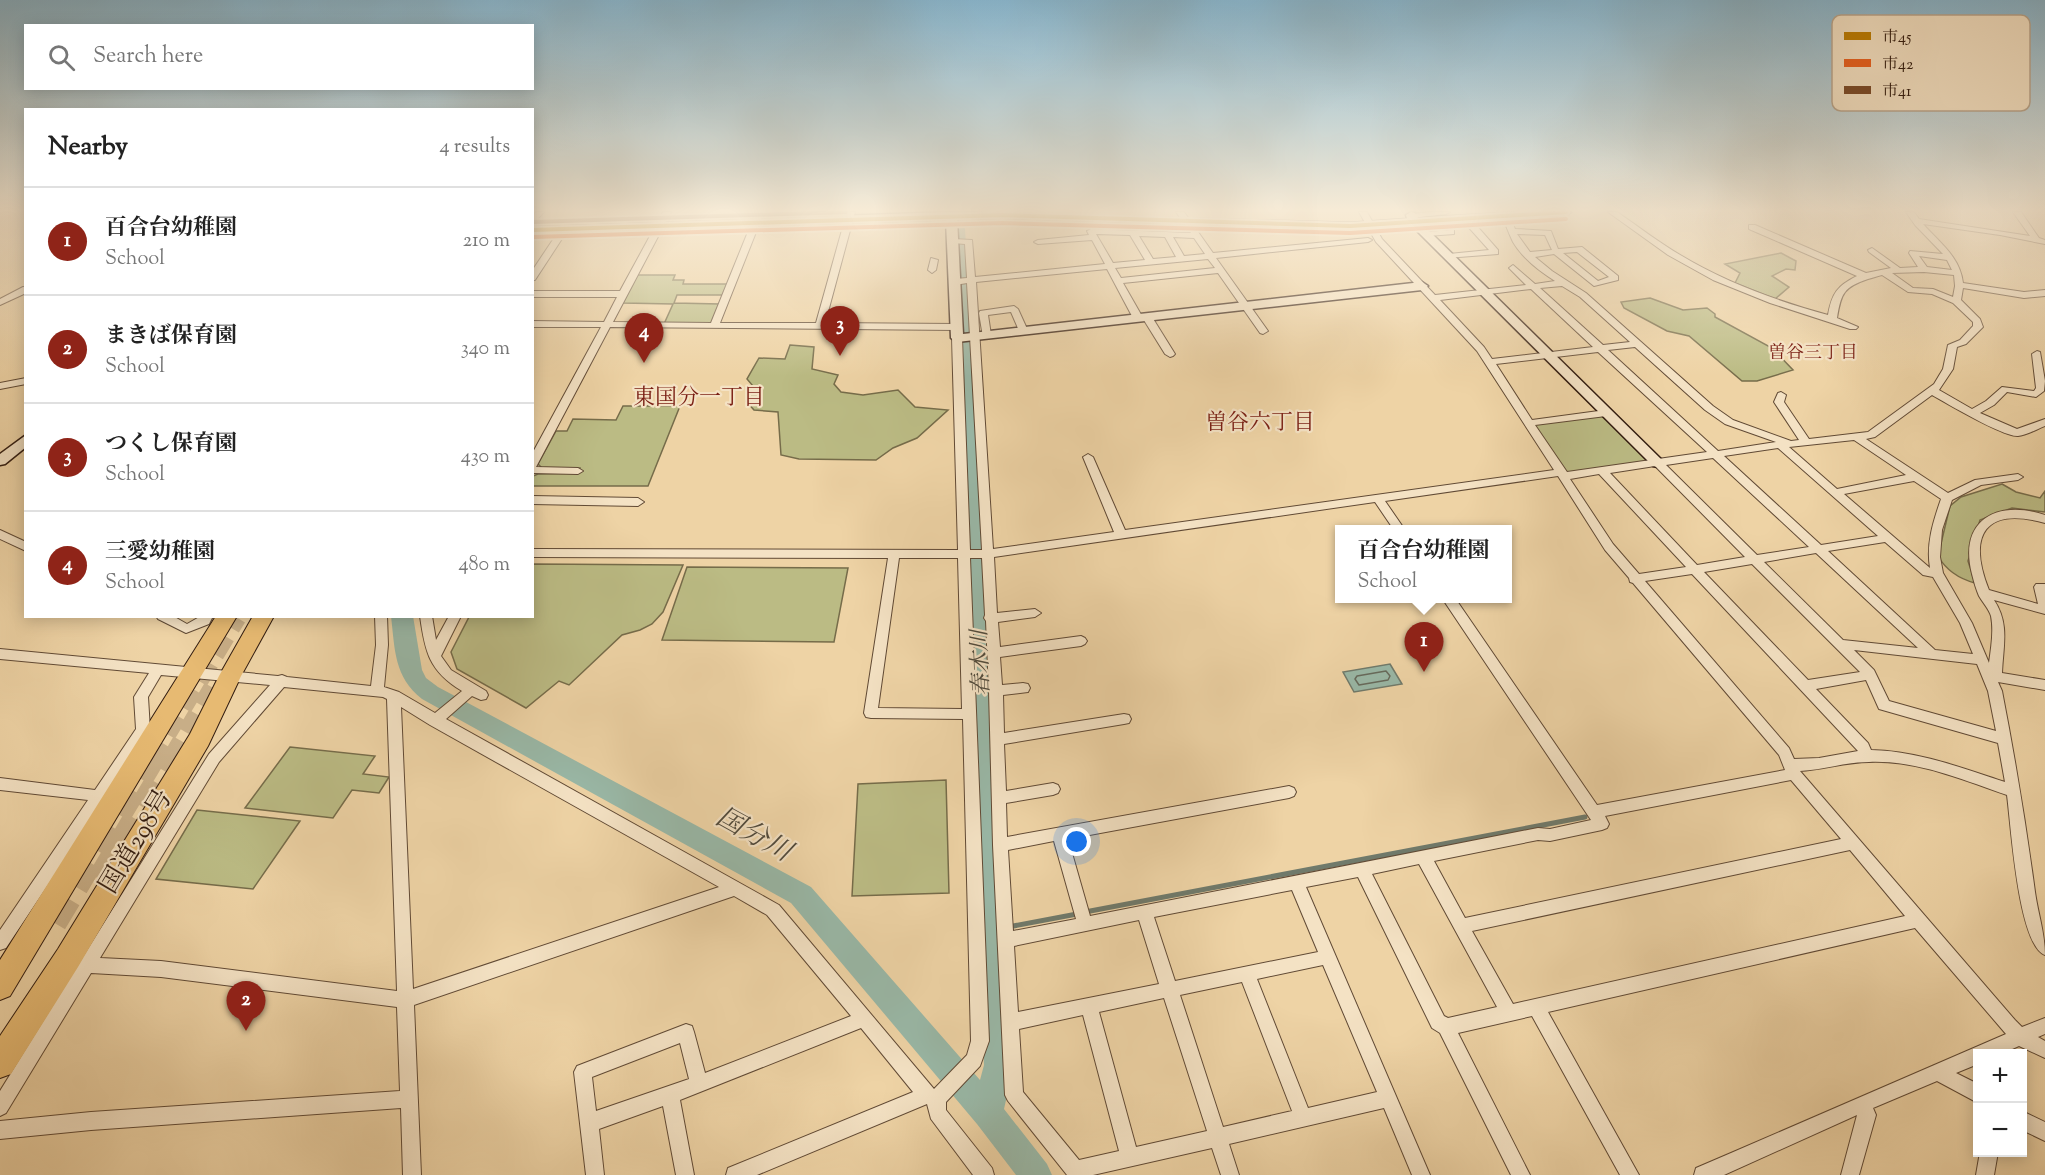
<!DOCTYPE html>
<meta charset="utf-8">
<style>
:root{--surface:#fff;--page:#f2f2f2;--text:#222;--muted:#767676;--line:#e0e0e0;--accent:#8f2418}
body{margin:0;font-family:"Sorts Mill Goudy","Noto Serif JP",serif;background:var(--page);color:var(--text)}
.controls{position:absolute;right:18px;bottom:18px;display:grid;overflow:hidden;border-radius:0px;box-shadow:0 3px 15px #0003}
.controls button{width:54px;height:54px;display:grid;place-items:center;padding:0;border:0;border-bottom:2px solid var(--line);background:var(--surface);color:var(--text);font:30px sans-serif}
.you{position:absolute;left:1077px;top:842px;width:21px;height:21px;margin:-15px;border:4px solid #fff;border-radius:50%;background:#1a73e8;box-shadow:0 0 0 9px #1a73e833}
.badge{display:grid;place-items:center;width:39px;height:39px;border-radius:50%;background:var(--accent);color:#fff;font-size:20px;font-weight:700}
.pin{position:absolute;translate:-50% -50px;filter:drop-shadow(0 2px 3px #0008)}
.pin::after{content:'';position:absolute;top:32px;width:21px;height:18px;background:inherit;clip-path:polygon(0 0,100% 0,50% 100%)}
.popup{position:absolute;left:1335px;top:525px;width:177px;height:78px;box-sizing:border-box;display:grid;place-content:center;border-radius:0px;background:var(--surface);filter:drop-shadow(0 2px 4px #0005);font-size:20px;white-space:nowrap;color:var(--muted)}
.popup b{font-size:22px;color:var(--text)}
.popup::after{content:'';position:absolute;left:50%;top:100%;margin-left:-12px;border:12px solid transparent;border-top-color:var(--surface)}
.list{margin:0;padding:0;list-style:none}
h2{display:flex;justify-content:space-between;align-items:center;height:78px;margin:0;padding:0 24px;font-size:26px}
h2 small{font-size:20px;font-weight:400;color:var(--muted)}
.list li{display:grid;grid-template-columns:39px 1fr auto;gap:18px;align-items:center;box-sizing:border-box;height:108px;padding:0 24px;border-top:2px solid var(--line)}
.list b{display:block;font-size:22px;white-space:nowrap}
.list p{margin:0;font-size:20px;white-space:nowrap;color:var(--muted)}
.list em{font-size:20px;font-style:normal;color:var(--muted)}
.icon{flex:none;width:33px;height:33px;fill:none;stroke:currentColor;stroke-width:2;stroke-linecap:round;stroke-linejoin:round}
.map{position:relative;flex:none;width:2045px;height:1175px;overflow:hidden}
.search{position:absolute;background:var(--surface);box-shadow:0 3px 15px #0003;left:24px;top:24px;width:510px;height:66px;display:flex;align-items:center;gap:15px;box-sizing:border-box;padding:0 21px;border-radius:0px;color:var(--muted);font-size:22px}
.panel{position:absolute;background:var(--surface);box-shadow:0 3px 15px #0003;left:24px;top:108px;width:510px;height:510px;border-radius:0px}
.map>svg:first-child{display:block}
.green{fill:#bbbb84;stroke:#766c4a;stroke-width:1.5}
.water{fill:#99b8a7;stroke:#707a6b;stroke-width:1.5}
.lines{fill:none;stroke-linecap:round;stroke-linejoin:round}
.shore{stroke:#666a5c;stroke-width:1.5}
.stream{stroke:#707a6b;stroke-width:5}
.river{fill:#99b8a7;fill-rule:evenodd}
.highway-tunnel-far1{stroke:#c8ae87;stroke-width:21;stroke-dasharray:21 10;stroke-linecap:butt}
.highway-tunnel{stroke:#c8ae87;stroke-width:28;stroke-dasharray:28 14;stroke-linecap:butt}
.street-casing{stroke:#614a35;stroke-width:2}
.secondary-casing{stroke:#321c10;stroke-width:3}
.highway-casing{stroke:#321c10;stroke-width:2}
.street{fill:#f4e2c4;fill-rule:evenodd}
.secondary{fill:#f4e2c4;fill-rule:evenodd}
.highway{fill:#e7ba72;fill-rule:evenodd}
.bus-1-casing{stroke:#f4e2c4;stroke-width:8}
.bus-2-casing{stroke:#f4e2c4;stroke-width:8}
.bus-3-casing{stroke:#f4e2c4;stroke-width:8}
.bus-1{stroke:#bc7d05;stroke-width:4}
.bus-2{stroke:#e86121;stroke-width:4}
.bus-3{stroke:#7a4b2a;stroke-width:4}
.labels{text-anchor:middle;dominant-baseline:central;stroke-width:4.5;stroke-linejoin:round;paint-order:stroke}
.far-neighbourhood-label{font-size:18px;fill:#7a1f14;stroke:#f4e2c4}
.neighbourhood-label{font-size:22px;fill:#7a1f14;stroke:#f4e2c4}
.water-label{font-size:22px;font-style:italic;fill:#514b3d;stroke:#f4e2c4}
.near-street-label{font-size:26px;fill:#321c10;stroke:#f4e2c4}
.near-water-label{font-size:27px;font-style:italic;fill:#514b3d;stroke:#f4e2c4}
.key{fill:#f4e2c4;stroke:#baa78e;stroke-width:1.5}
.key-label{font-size:16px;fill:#321c10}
</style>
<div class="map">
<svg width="2045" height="1175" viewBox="0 0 2045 1175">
<rect width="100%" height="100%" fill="#eed3a5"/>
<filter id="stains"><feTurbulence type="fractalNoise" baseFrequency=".00333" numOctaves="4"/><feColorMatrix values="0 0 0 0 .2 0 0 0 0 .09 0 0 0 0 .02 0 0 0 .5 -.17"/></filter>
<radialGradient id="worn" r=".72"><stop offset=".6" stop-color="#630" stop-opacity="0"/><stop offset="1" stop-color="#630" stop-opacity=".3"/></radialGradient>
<!-- green -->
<path class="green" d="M1781,253L1796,261L1795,270L1786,269L1772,276L1789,287L1775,299L1735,283L1740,273L1725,264Z
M637,275H675L673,280H684L683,284H728L723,295H677L674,303L720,304L712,323L664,324L673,304L623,303Z
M1650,298L1683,310L1707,308L1715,314V317L1772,348L1793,370L1757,381H1742L1689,336L1667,331L1624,308L1621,302Z
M790,345L814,347L812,369L838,375L834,384L841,392L863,395L898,390L915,407L948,410L917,438L893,448L876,460L799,459L781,455L778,412L754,410L746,401L753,386L747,379L759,358L785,359Z
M623,406H680L648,486H533V476L538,474L579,473L580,468H542L538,464L556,431H567L573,419L616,420Z
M1606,413L1658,463L1565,476L1529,423Z
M2002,484L2016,492L2040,498L2045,491V512L2012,508L1980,520L1968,561L1975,583C1960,579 1946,570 1938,556L1950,506L1961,497Z
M533,564L683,565L663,612L652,624L640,630L622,635L569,685L559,681L526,708L457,669L451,652L469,617L532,616Z
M687,567L848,568L834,642L662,640Z
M290,747L375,756L363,774L389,777L379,793L352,790L333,818L245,808Z
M946,780L949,893L852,896L858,784Z
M197,810L300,821L253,889L156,879Z"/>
<!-- water -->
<path class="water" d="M1390,664L1402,684L1354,692L1343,672Z"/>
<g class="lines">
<!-- shore -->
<path class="shore" d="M1386,671L1390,676L1388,680L1359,685L1355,679L1357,676Z"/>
<!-- stream -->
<path class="stream" d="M1085,912L1585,817
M1008,927L1077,914
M991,930L1001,928"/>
<!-- river -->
<path class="river" d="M950,212H964L966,245L969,249L981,430L1005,930L1014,1065L1004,1109L1047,1164L1052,1175H1016L977,1124L791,903L422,699C394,677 395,650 391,616H413L422,670L426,678L438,687L811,887L980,1080L984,1065C970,794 967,522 955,251L952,247Z"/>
<!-- highway-tunnel-far1 -->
<path class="highway-tunnel-far1" d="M150,760L236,617
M172,760L219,679"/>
<!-- highway-tunnel -->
<path class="highway-tunnel" d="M101,880L173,758
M53,922L151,758"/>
<!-- street casing -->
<g class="street-casing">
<path id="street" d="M536,212H544L532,225V217Z
M663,212H671L613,322L711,323L756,212H764L720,323H816L847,212H855L825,323L956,324L961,327L956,330L610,327L536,467L578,468L583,471L578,474L532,473V454L601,327H532V321L604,322L617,297H532V291H620Z
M1176,212H1184L1213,253L1368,238L1372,240L1368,242L1216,258L1268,331L1263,334L1260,333L1218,273L1123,283L1143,318L1138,321L1133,318L1107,269L976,282L993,549L1114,532L1083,457L1088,454L1093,457L1125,530L1554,470L1477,351L1376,242L1359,212H1367L1382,239L1435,295L1526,285L1509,268L1513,265L1535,284L1555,281C1540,271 1523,259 1513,242C1509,234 1506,225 1502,216L1503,214H1509L1515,229L1551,231L1558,249L1582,247L1618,276V280L1594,286L1554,254L1535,257L1552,271L1586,293L1713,406L1733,420L1791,441L1799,440L1774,402L1778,393L1781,392L1786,395L1784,402L1809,439L1868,432L1934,384L1943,369L1948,345L1960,340L1973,326V322L1953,303L1932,294L1908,292L1882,275C1877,276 1873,278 1868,279C1844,287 1841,293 1837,318L1858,327L1856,329H1850L1770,303L1713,280L1668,255L1608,212H1617C1638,226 1659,243 1682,256C1727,283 1777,301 1828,315C1832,293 1837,286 1857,276L1749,229V225H1755L1866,273L1891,268L1869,252L1868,250L1872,248L1900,268L1918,267L1909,253L1910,251L1943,254L1915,225L1906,212H1914L1919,219L2030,236L2013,212H2021L2039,238L2045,240V244L2000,235L1923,224C1940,243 1960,257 1963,283L2024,292L2045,290V296L2024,298L1963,288L1961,300L1980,319L1983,327L1966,344L1957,347L1953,369L1939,390L1972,409L1986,401L2002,387L2034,391L2036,388L2032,354L2037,351L2040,352L2045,381L2044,391L2036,397L2007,392L1994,405L1980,413L2017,429L2045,419V426C2037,429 2027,435 2018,436C2003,437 1948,404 1932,395L1875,437L1866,439L1948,493L1975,480L2018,474L2023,477L2018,480L1981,485L1952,500L1942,530L1940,557L1943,573L1972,623L1989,663C1991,648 1994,631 1991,616C1989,609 1983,603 1979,596C1976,589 1974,582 1972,574C1958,520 1997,499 2045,515V523C1985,506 1967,535 1989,590L2038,604L2034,587L2036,584H2045V614L1994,600C2010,624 2003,646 2002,673L2045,680V690L1998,682L2002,691C2015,758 2026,824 2035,892C2038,914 2045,933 2045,955C2018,945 2011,824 2007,795C1963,780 1917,760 1869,762C1845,762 1823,770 1800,771L2015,1020L2022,1027L2045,1018V1034L2038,1037L2045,1041V1058L2019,1046L2001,1054H1978V1064L1956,1073L1978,1084V1103L1937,1081L1873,1108L1876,1115L1859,1175H1841L1857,1115L1724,1175H1694L1696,1168L1731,1153L2006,1034L1915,928L1548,1012L1639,1175H1620L1532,1016L1458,1033L1530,1175H1511L1440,1033L1432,1028L1358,877L1306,887L1430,1175H1412L1384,1108L1229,1144L1239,1175H1221L1212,1148L1093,1175H1067L1008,1101L1005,1095L993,845L989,691L986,621L984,618L985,615L982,558H970L989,1041L980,1066L946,1102V1110L992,1168L994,1175H973L931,1119L927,1104L757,1175H726L728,1168L913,1092L861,1028L680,1100L694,1175H676L663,1106L599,1129L604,1175H586L574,1072L577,1066L686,1024L692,1026L694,1032L705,1073L851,1016L767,915L734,896L414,1005L421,1175H403L401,1108L91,1130L0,1139V1121L91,1112L400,1091L397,1007L161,977L91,973L6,1113L0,1116V1091L209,754L270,685L161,675L148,697L150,730L148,734L6,948L0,950V930L88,800L0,790V778L95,790L136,729L134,697L149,673L0,659V649L278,676L282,675L287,677L371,686L376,645L375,616H387L388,645L384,687L399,692L435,713L462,691C429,671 425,652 420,616H432L436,640L449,616H461L441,656L451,670L486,691L488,695L486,699L481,700L472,696L446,719L779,905L934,1089L967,1055L971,1041L963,719L871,718L866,717L864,713L888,558L532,557V549L958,550L952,338L957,335L962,338L970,550H982L967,283L955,285L951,282L955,279L967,278L965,244L953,243L949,241L953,239L972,240L975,277L1105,264L1092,240L1038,244L1034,242L1038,240L1089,235L1087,231L1091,229L1191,233ZM1096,234L1130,235L1145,260L1113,263ZM1517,234L1545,235L1552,250L1530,252ZM1139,236L1165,237L1176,257L1153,259ZM1173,237L1194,238L1205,254L1184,256ZM1577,252L1609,277L1598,281L1563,253ZM1919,256L1947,260L1952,270L1927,267ZM1208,259L1215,268L1121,278L1115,268ZM1924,272L1954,275L1955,286L1953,297L1933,289L1913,288L1892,273ZM1562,286L1580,297L1630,342L1603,345L1540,288ZM1531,289L1593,347L1492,359L1484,347L1440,300ZM1635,347L1705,410L1725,424L1776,442L1718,451L1608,350ZM1598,352L1707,452L1567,472L1535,425L1606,416L1611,413L1606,410L1532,420L1496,364ZM1854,440L1906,475L1837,489L1789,447ZM1778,448L1878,536L1821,545L1724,456ZM1713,458L1809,547L1757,555L1666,465ZM1655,466L1745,557L1697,565L1610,473ZM1599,474L1686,567L1639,574L1613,544L1570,479ZM1558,476L1605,550L1629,578L1630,582L1633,583L1779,755L1785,770L1597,805L1455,598H1442L1591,820L1550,829L1538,828L1090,916L1068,839L1289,798L1294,796L1296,792L1294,788L1289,786L1007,837L1006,803L1053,795L1058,793L1060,789L1058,785L1053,783L1006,791L1004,744L1124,724L1129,723L1131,719L1129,715L1124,714L1004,733L1003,695L1028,692L1030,688L1028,684L1023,683L1002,685L1000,657L1081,646L1085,644L1087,641L1085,638L1081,636L1000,647L998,622L1035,617L1041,613L1035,609L997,613L994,557L1375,502L1394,530H1405L1385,501ZM1914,481L1941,499C1933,522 1926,544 1930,568L1844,494ZM1885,542L1923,575L1933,577L1960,623L1973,654L1935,650L1828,551ZM1816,553L1918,648L1843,640L1764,562ZM899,558H958L962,709L878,708ZM1752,564L1860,672L1808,680L1704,572ZM1692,574L1858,751L1819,758L1794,759L1789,748L1645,581ZM1854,650L1977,664L1988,691L1996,731L1889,701L1874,670ZM1866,680L1879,709L1998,743L2005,782C1962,768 1918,751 1871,750L1868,743L1816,689ZM284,687L383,697L387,699L397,991L161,961L100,958L219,762ZM401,707L430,725L719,887L413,989ZM1791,780L1841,839L1465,918L1434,861L1538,840L1550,841L1602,830L1607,828L1609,824L1605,816ZM1054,841L1076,919L1013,931L1008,850ZM1850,850L1905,916L1513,1004L1472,931ZM1419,864L1497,1007L1448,1018L1444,1016L1372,874ZM1292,890L1318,952L1175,981L1154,917ZM1139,920L1159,984L1018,1012L1014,946ZM1323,965L1377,1092L1308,1108L1257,979ZM1242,982L1292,1111L1223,1127L1180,995ZM1164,998L1207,1131L1136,1147L1099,1012ZM1083,1015L1119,1151L1079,1160L1023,1092L1019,1029ZM680,1043L689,1079L596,1111L592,1077Z
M1430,212H1450L1446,214L1412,218L1408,216L1412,214Z
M1463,217H1469L1498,250V254L1446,258V254H1449L1489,250L1463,221Z
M562,226L569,228L535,280H532V271Z
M1451,230H1454V234L1427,236L1423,234L1427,232Z
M931,258L938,260L936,270L932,273L928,270Z
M23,287H26V293L0,305V299Z
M1014,306L1018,309L1028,331L1026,333H1020L1011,312L988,315L991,335L989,337H983L979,313L980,311Z
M1147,314L1152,317L1175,354L1173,356L1170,357L1165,354L1142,317Z
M26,378V384L0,389V383Z
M532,496L638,498L644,502L638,506L532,504Z
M0,530L26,542V551L0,539Z
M156,616H173L187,624L201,616H213L209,624L186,633L158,619Z
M2022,1111L2045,1122V1141L2022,1130Z
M1980,1152H1998L1994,1175H1976Z"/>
</g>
<!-- secondary casing -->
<g class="secondary-casing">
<path id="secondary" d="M946,212L1350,223L1407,219L1406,215L1411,212L1415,213L1418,218L1524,212H1571L1566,215L1423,225L1665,463L1658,467L1653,466L1411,225L1350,229L1002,218L957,219L963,334L1422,282L1428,286L1422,290L957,342L951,338L946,220L532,233V227Z
M26,435V447L5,464L0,465V454Z"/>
</g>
<!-- highway casing -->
<g class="highway-casing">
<path id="highway" d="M216,616H237L10,996L0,1000V960Z
M253,616H274L241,676L208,746L78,967L11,1074L0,1078V1036L58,949L190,734L219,676Z"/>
</g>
<!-- street -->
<use href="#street" class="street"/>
<!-- secondary -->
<use href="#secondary" class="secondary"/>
<!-- highway -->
<use href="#highway" class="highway"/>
<!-- bus-1 casing -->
<g class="bus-1-casing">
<path id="bus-1" d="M532,230L1002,215L1350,226L1566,212"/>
</g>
<!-- bus-2 casing -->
<g class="bus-2-casing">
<path id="bus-2" d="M532,237L1002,223L1350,233L1566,219"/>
</g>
<!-- bus-3 casing -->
<g class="bus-3-casing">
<path id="bus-3" d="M532,222L846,212"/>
</g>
<!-- bus-1 -->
<use href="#bus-1" class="bus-1"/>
<!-- bus-2 -->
<use href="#bus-2" class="bus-2"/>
<!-- bus-3 -->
<use href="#bus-3" class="bus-3"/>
</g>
<!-- sky -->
<linearGradient id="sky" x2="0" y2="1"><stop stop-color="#88b6ce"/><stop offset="0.56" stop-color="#f7ebd6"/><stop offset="1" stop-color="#f7ebd6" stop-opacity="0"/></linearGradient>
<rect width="2045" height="376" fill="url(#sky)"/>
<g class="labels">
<!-- far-neighbourhood labels -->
<g class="far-neighbourhood-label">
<text x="1813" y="354">曽谷三丁目</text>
</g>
<!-- neighbourhood labels -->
<g class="neighbourhood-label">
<text x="699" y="399">東国分一丁目</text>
<text x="1260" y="424">曽谷六丁目</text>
</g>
<!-- water labels -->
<g class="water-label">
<text transform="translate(982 663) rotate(-92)">春木川</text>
</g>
<!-- near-street labels -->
<g class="near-street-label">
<text transform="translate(137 842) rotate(-59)">国道298号</text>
</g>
<!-- near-water labels -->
<g class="near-water-label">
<text transform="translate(753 836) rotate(29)">国分川</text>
</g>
</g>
<!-- legend -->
<rect x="1832" y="15" width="198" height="96" rx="9" class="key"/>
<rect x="1844" y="32" width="27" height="8" fill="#bc7d05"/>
<rect x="1844" y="59" width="27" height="8" fill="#e86121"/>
<rect x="1844" y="86" width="27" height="8" fill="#7a4b2a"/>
<g class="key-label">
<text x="1882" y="42">市45</text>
<text x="1882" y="69">市42</text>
<text x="1882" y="96">市41</text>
</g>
<rect width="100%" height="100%" filter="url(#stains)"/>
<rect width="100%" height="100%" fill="url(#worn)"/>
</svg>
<div class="controls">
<button>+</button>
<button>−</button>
</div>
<div class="you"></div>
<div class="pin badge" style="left:1424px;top:672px">1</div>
<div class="popup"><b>百合台幼稚園</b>School</div>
<div class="pin badge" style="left:246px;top:1031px">2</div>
<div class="pin badge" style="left:840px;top:356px">3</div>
<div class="pin badge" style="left:644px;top:363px">4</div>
<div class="search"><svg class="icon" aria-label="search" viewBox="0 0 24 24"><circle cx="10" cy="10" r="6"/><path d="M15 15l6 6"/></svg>Search here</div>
<section class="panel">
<h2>Nearby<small>4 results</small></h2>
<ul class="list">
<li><span class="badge">1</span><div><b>百合台幼稚園</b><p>School</p></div><em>210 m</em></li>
<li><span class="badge">2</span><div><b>まきば保育園</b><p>School</p></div><em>340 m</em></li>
<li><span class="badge">3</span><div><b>つくし保育園</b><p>School</p></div><em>430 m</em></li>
<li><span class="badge">4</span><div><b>三愛幼稚園</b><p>School</p></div><em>480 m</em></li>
</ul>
</section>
</div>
